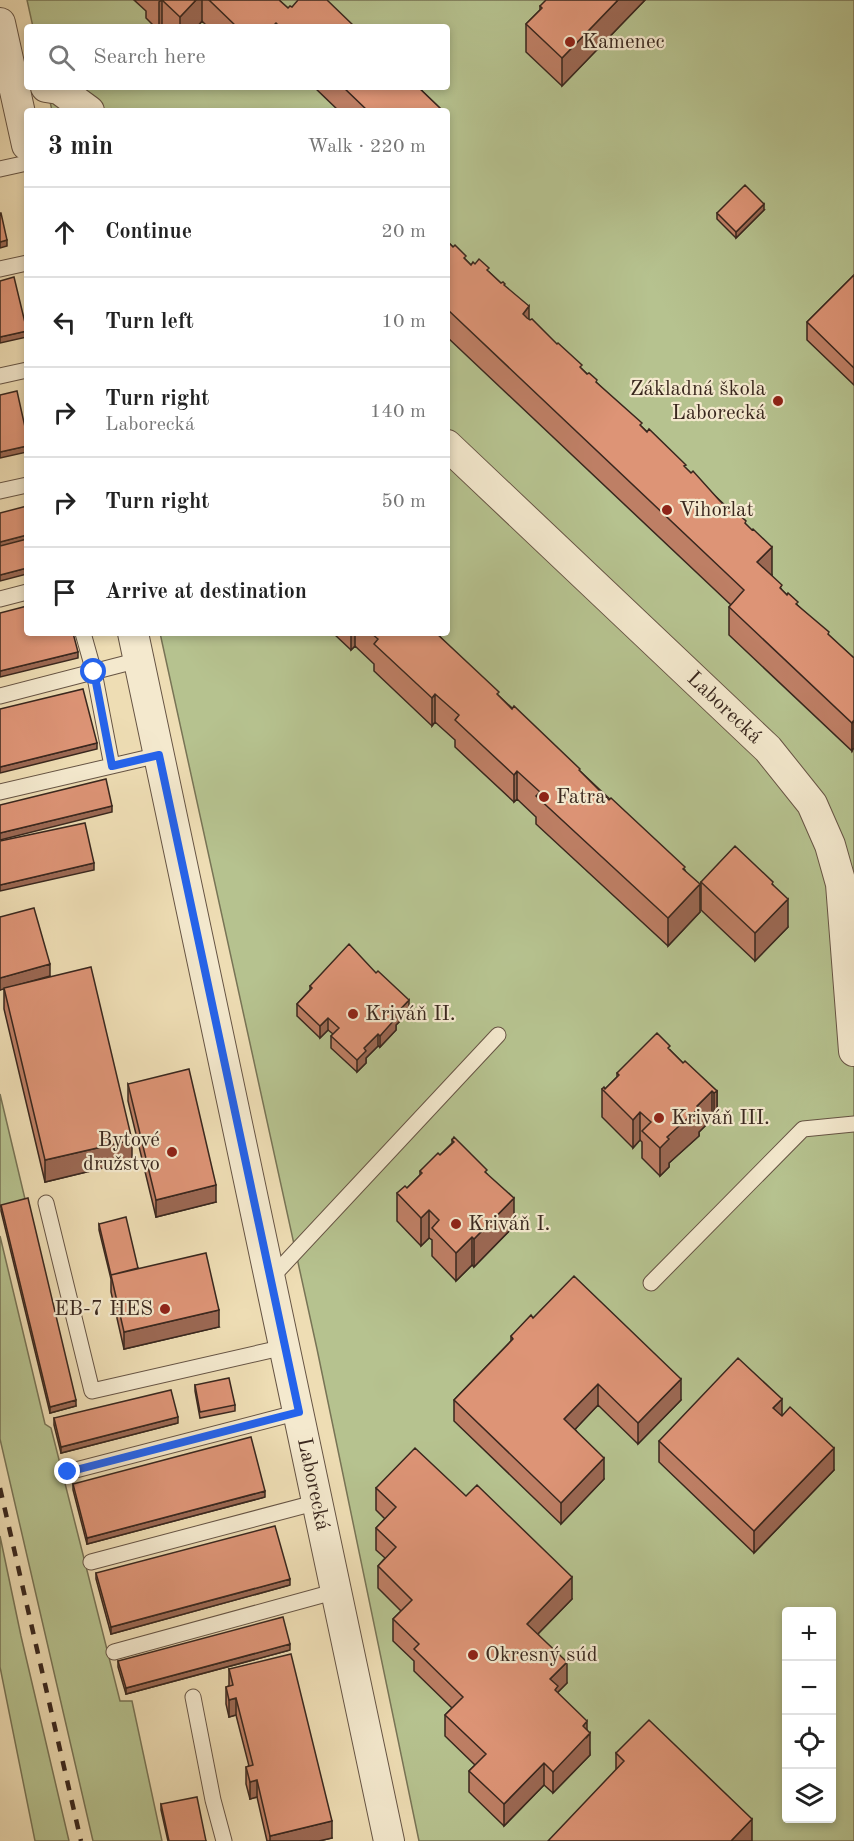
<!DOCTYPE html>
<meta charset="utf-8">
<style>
:root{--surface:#fff;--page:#f6f6f6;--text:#222;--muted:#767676;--line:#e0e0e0}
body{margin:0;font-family:"Old Standard TT",serif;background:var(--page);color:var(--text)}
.controls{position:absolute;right:18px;bottom:18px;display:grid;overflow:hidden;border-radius:6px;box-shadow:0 3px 9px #0003}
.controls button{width:54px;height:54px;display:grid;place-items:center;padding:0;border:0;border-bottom:2px solid var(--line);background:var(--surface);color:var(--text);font:30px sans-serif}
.stop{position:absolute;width:18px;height:18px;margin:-14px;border:4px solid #2563eb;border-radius:50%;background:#fff}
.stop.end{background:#2563eb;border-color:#fff;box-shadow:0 2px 6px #0008}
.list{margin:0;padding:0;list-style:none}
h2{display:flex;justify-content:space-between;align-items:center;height:78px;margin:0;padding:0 24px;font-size:26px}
h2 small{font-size:20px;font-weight:400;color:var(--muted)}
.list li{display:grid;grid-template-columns:39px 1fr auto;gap:18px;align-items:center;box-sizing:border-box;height:90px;padding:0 24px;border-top:2px solid var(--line)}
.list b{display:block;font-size:22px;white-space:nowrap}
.list p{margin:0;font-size:20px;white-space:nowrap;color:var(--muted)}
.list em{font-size:20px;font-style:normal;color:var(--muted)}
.icon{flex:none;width:33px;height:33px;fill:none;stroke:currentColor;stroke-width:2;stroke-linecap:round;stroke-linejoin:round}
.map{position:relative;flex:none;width:854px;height:1841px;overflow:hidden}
.search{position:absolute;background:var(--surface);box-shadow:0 3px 9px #0003;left:24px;top:24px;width:426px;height:66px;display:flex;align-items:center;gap:15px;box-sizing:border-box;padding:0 21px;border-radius:6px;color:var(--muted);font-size:22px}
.panel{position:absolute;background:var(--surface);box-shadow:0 3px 9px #0003;left:24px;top:108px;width:426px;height:528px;border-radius:6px}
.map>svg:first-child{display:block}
.green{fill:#b6c28f;stroke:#787456;stroke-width:1.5;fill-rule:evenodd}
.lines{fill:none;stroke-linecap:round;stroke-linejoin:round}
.lane-casing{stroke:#665444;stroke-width:17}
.street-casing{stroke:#665444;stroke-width:32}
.lane{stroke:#f4e9ce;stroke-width:15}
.street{stroke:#f4e9ce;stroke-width:30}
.rail{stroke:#39271e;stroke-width:4.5;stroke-dasharray:10 10;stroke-linecap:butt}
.wall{fill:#be7f65;stroke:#39271e;stroke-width:1.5}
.shaded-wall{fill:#9b6853;stroke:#39271e;stroke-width:1.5}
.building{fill:#dd9476;stroke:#39271e;stroke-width:1.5}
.route{stroke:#2563eb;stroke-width:8}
.poi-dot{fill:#8f2418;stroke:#f4e9ce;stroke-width:2}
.labels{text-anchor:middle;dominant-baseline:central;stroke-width:4.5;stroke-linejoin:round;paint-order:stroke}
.poi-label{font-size:21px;fill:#39271e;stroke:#f4e9ce;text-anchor:start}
.street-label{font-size:21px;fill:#39271e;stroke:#f4e9ce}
</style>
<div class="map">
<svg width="854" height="1841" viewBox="0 0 854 1841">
<rect width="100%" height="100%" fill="#eeddb4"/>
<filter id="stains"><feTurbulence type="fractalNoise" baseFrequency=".00333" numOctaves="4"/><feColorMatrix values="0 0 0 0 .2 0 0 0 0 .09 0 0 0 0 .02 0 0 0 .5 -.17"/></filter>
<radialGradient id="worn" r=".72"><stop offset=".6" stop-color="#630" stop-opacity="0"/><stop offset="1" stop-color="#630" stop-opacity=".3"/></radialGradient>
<!-- green -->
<path class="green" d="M27,0H854V1841H419L317,1349L160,633H447V111H52L47,87H447V27H33ZM786,1612H832V1818H786Z
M0,1094L25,1199L0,1207Z
M0,1236L45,1424L51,1428L120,1701H132L162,1841H93L0,1439Z
M0,1536L21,1636L69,1841H35L0,1667Z"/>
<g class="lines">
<!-- lane casing -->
<g class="lane-casing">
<path id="lane" d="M0,169L27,163
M0,269L27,263
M0,376L27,370
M0,491L27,485
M0,599L27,592
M83,633L94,672L112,766
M0,696L139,660
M0,792L159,755
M46,1203L92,1391L285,1347
M271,1278L498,1035
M651,1283L803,1129L854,1124
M68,1472L299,1412
M91,1562L318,1502
M114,1652L337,1591
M193,1697L213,1800L224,1841"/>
</g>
<!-- street casing -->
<g class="street-casing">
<g id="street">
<path d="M0,23L27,145"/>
<path d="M46,87L59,89L89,111"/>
<path id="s1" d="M447,445L768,749L812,804L830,845L841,884L854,1051"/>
<path id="s2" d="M133,633L389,1841"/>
</g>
</g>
<!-- lane -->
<use href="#lane" class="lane"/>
<!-- street -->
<use href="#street" class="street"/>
<!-- rail -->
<path class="rail" d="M0,1488L81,1841"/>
</g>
<!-- wall -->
<path class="wall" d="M134,0H279L288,8L355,27H208L202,21L197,27H155L146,18V11Z
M645,0L562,86L526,52V24L540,10V6Z
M314,87H418L443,111H339Z
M764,210L736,238L717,219V213Z
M447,241L471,265L489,272L505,287L529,320L597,383L642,427L746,525L772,575L771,576L782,590L829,636L854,658L852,751L729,635V607L731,605L447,337Z
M854,275V385L807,340V322Z
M333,633H436L499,696L580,771L685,870L700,912L668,946L536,824V817L517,799L514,802L455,747V740L435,722L432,726L374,671V664L355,646L351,650Z
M701,882L773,885L788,927L755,961L701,910Z
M0,917L50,976L34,981L132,1161L45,1182L4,1009V988L0,990Z
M310,986L409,1012L396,1025V1030L380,1047L378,1046L366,1058V1063L357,1072L331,1048V1036L333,1034L328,1030L320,1038L297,1016V1004L310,990Z
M670,1050L683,1063L717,1091V1119L714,1121L712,1119L699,1132V1136L669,1163V1167L660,1176L642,1158V1142L640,1140L633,1148L602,1117V1089H605L617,1077V1073Z
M128,1084L216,1202L156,1217L128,1101Z
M452,1140L487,1174L514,1226L474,1267L472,1265L456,1281L432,1256V1240L429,1238L421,1246L397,1221V1193L407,1188L420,1175V1171L440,1155L452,1143Z
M1,1205L76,1406L50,1413L1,1211Z
M99,1224L138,1268L219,1327L124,1349L111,1292V1279L99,1230Z
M533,1318L681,1400L638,1444L598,1405L575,1429L604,1479L561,1524L454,1421V1400L511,1341V1336Z
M195,1385L235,1405V1411L200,1418L195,1391Z
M782,1416L834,1470L754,1553L659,1462V1441Z
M54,1418L178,1423L61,1453L54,1425Z
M73,1484L265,1497L87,1544L73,1490Z
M376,1488L572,1599L538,1634L567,1683L558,1692V1694L587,1730L590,1755L553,1793L544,1785L504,1826L469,1792V1771L475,1765L445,1736V1715L452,1708L414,1671V1661L393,1641V1619L401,1611L378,1588V1566L385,1558L376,1550V1528L385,1519L376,1510Z
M96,1573L290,1585L111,1634L96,1579Z
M290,1650L126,1694L118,1667V1661Z
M229,1669L332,1838L319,1841H267L257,1797L250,1799L246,1784V1767L249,1766L236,1715L229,1717L226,1704V1687L229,1686Z
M616,1753L752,1841L616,1769Z
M161,1804L206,1841H168L161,1810Z"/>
<!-- shaded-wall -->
<path class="shaded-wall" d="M162,0V27H159V2Z
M196,0H202V21L197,27H180V17Z
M618,0H645L562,86V58Z
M764,204V210L736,238V232Z
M7,240V246L0,248V242Z
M529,306V334L523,314Z
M27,331V337L0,343V337Z
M27,446V452L0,458V452Z
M27,535V541L0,548V542Z
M772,547V575L757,590V562Z
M27,568V574L0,581V575Z
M351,633H355V646L351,650Z
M78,652V658L0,677V671Z
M435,694V722L432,726V698Z
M854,720V748L852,751V723Z
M97,743V749L0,773V767Z
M517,771V799L514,802V775Z
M112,806V812L0,840V833Z
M94,863V870L0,891V885Z
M700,884V912L668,946V918Z
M788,899V927L755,961V933Z
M50,964V976L0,990V978Z
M409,1000V1012L396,1025V1030L380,1047V1036L394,1016Z
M328,1018V1030L320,1038V1026Z
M378,1034V1046L366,1058V1063L357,1072V1060L364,1048Z
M712,1091V1119L699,1132V1136L669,1163V1167L660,1176V1148L667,1137Z
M717,1091V1119L714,1121V1093Z
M640,1112V1140L633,1148V1120Z
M132,1140V1161L45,1182V1160Z
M216,1185V1202L156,1217V1200Z
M514,1198V1226L474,1267V1239Z
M429,1210V1238L421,1246V1218Z
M472,1237V1265L456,1281V1253Z
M219,1310V1327L124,1349V1332Z
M681,1379V1400L638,1444V1423Z
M598,1384V1405L564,1441V1419Z
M782,1399V1420L773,1408Z
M76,1400V1406L50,1413V1407Z
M178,1417V1423L61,1453V1447Z
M834,1448V1470L754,1553V1531Z
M604,1458V1479L561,1524V1503Z
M265,1491V1497L87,1544V1538Z
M572,1577V1599L527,1645V1624Z
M290,1579V1585L111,1634V1627Z
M290,1644V1650L126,1694V1688Z
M567,1662V1683L558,1692V1708L550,1679Z
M236,1698V1715L229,1717V1700Z
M587,1721V1737L590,1733V1755L553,1793V1772L583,1726Z
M544,1763V1785L504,1826V1804Z
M257,1780V1797L250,1799V1782Z
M752,1819V1841H731Z
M332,1821V1838L319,1841H270V1836Z"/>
<!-- building -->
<path class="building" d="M162,0H196L180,17Z
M209,0H279L288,8L290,6L292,7L298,0H327L355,27H280L276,23L272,27H237Z
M546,0H618L562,58L526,24L542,8L540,6Z
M343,87H418L443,111H368Z
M745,185L764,204L736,232L717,213Z
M0,213H1L7,240L0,242Z
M447,241L453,247L455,245L466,256L464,258L471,265L473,262L475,264L479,259L489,268L487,270L501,283L503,282L505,284L504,285L529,306L523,314L527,318L530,320L532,319L557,344L558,343L582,365L580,367L587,374L589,373L597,380L596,382L642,423L640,425L647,432L649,429L686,465L684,466L691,473L693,471L719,500L733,514L735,511L746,521L745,523L752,530L753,529L772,547L757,562L782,585L780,588L787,595L788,593L798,602L796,604L829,632L828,634L854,658V720L852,723L729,607L744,590L447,309Z
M854,275V368L807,322Z
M14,277L27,331L0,337V281Z
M17,391L27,436V446L0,452V395Z
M27,506V535L0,542V513Z
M27,539V568L0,575V546Z
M27,606V633H73L78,652L0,671V613Z
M371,633H436L499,692L497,694L512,709L514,706L580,769L579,770L609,800L611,798L685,867L683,869L700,884L668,918L536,796L540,792L517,771L514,775L455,720L459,715L435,694L432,698L374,644L378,639Z
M83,689L97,743L0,767V709Z
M106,779L112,806L0,833V805Z
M85,823L94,863L0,885V841Z
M735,846L773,882L772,884L788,899L755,933L701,882Z
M34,908L50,964L0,978V917Z
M349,944L376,973L378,971L409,1000L394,1016L396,1018L380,1036L378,1034L364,1048L366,1051L357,1060L331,1036L339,1028L328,1018L320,1026L297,1004L312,988L310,986Z
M91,967L132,1140L45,1160L4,988Z
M657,1033L670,1046L668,1048L683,1063L685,1061L717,1091L714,1093L712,1091L697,1106L699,1108L667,1137L669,1139L660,1148L642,1131L651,1122L640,1112L633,1120L602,1089L604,1087L605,1089L619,1075L617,1073Z
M189,1069L216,1185L156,1200L128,1084Z
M454,1137L487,1170L485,1172L514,1198L474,1239L472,1237L456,1253L432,1228L439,1220L429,1210L421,1218L397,1193L405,1186L407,1188L422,1173L420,1171L438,1153L440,1155L454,1142L452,1140Z
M28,1198L76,1400L50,1407L1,1205Z
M126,1217L138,1268L111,1275L99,1224Z
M206,1253L219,1310L124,1332L111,1275Z
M574,1276L681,1379L638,1423L598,1384L564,1419L604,1458L561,1503L454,1400L513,1339L511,1336L531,1315L533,1318Z
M738,1358L782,1399L773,1408L782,1416L790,1407L834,1448L754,1531L659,1441Z
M229,1378L235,1405L200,1412L195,1385Z
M171,1390L178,1417L61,1447L54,1418Z
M251,1437L265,1491L87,1538L73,1484Z
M415,1448L466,1496L477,1485L572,1577L527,1624L567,1662L550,1679L558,1686L555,1690L587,1721L583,1726L590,1733L553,1772L544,1763L504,1804L469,1771L486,1754L445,1715L463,1697L414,1649L419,1644L393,1619L412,1600L378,1566L396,1547L376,1528L396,1507L376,1488Z
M275,1526L290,1579L111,1627L96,1573Z
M283,1617L290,1644L126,1688L118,1661Z
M291,1654L332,1821L270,1836L257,1780L250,1782L246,1767L253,1765L236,1698L229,1700L226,1687L233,1685L229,1669Z
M649,1720L752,1819L731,1841H548L624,1761L616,1753Z
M197,1797L206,1841H169L161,1804Z"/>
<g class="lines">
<!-- route -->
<path class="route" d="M68,1472L299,1412L159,755L112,766L94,672"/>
</g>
<!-- markers -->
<g class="poi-dot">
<circle cx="570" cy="42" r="6"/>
<circle cx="778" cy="401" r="6"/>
<circle cx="667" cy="510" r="6"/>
<circle cx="544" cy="797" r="6"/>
<circle cx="353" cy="1014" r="6"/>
<circle cx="659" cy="1118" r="6"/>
<circle cx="172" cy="1152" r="6"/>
<circle cx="456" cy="1224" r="6"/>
<circle cx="165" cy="1309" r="6"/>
<circle cx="473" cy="1655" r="6"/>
</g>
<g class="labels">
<!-- poi labels -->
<g class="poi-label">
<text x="582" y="42">Kamenec</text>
<text x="766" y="389" text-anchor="end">Základná škola<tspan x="766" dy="24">Laborecká</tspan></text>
<text x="679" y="510">Vihorlat</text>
<text x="556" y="797">Fatra</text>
<text x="365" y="1014">Kriváň II.</text>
<text x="671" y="1118">Kriváň III.</text>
<text x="160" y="1140" text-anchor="end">Bytové<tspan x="160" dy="24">družstvo</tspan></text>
<text x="468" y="1224">Kriváň I.</text>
<text x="153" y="1309" text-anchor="end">EB-7 HES</text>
<text x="485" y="1655">Okresný súd</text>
</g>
<!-- street labels -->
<g class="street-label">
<text stroke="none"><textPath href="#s1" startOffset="382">Laborecká</textPath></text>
<text stroke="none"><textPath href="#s2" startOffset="870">Laborecká</textPath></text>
</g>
</g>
<rect width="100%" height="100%" filter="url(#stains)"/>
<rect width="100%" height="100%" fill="url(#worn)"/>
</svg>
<div class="controls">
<button>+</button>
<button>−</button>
<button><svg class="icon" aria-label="locate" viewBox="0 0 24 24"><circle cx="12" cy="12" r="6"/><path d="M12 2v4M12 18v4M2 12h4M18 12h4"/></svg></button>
<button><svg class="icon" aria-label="layers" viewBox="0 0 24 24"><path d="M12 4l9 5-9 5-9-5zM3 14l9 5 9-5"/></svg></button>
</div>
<div class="stop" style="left:94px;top:672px"></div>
<div class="stop end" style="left:68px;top:1472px"></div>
<div class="search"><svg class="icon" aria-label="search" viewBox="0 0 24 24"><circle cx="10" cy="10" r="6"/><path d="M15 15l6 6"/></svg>Search here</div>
<section class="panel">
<h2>3 min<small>Walk · 220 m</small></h2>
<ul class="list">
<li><svg class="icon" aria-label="ahead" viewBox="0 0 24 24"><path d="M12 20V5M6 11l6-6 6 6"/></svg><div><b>Continue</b></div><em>20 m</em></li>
<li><svg class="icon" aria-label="left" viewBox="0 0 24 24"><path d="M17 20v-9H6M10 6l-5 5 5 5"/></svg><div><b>Turn left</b></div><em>10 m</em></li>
<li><svg class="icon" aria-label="right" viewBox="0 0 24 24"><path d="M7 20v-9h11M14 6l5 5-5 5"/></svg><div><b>Turn right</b><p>Laborecká</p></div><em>140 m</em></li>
<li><svg class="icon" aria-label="right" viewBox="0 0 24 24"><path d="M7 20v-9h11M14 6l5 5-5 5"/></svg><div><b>Turn right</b></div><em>50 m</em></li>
<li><svg class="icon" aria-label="arrive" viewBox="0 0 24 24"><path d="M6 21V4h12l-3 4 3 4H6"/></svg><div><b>Arrive at destination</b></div></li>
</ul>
</section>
</div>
